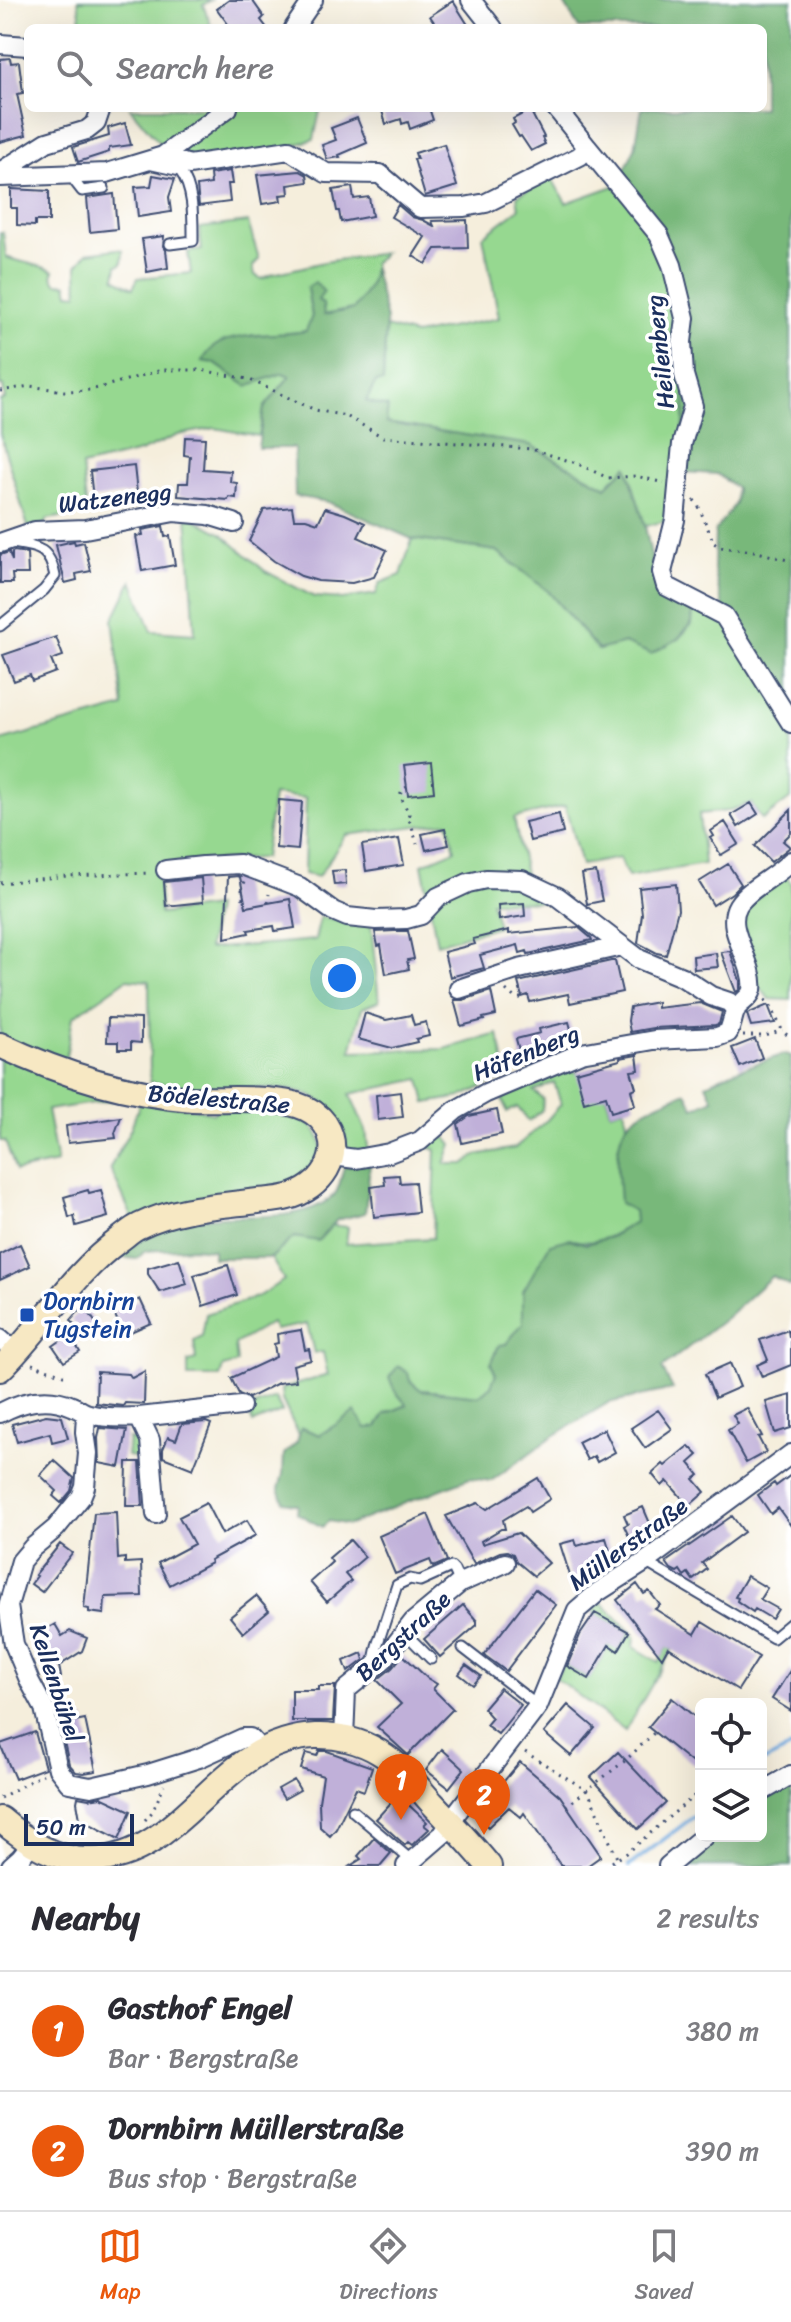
<!DOCTYPE html>
<meta charset="utf-8">
<style>
:root{--surface:#fff;--page:#f2f2f3;--text:#2b2b33;--muted:#7c7c81;--line:#e1e1e2;--accent:#ea580c}
body{margin:0;font-family:Sriracha,sans-serif;background:var(--page);color:var(--text)}
.controls{position:absolute;right:24px;bottom:24px;display:grid;overflow:hidden;border-radius:12px;box-shadow:0 8px 32px #0002}
.controls button{width:72px;height:72px;display:grid;place-items:center;padding:0;border:0;border-bottom:2px solid var(--line);background:var(--surface);color:var(--text);font:40px sans-serif}
.scale{position:absolute;left:24px;bottom:20px;width:110px;box-sizing:border-box;padding-left:8px;border:4px solid #1b2f5e;border-top:0;font-size:22px;line-height:28px;white-space:nowrap;color:#1b2f5e;-webkit-text-stroke:6px #fff;paint-order:stroke}
.you{position:absolute;left:342px;top:978px;width:28px;height:28px;margin:-20px;border:6px solid #fff;border-radius:50%;background:#1a73e8;box-shadow:0 0 0 12px #1a73e833}
.badge{display:grid;place-items:center;width:52px;height:52px;border-radius:50%;background:var(--accent);color:#fff;font-size:26px;font-weight:700}
.pin{position:absolute;translate:-50% -66px;filter:drop-shadow(0 2px 4px #0008)}
.pin::after{content:'';position:absolute;top:42px;width:28px;height:24px;background:inherit;clip-path:polygon(0 0,100% 0,50% 100%)}
.list{margin:0;padding:0;list-style:none}
h2{display:flex;justify-content:space-between;align-items:center;height:104px;margin:0;padding:0 32px;font-size:34px}
h2 small{font-size:26px;font-weight:400;color:var(--muted)}
.list li{display:grid;grid-template-columns:52px 1fr auto;gap:24px;align-items:center;box-sizing:border-box;height:120px;padding:0 32px;border-top:2px solid var(--line)}
.list b{display:block;font-size:30px;white-space:nowrap}
.list p{margin:0;font-size:26px;white-space:nowrap;color:var(--muted)}
.list em{font-size:26px;font-style:normal;color:var(--muted)}
.icon{flex:none;width:44px;height:44px;fill:none;stroke:currentColor;stroke-width:2;stroke-linecap:round;stroke-linejoin:round}
.map{position:relative;flex:none;width:791px;height:1866px;overflow:hidden}
.search{position:absolute;background:var(--surface);box-shadow:0 8px 32px #0002;left:24px;right:24px;top:24px;height:88px;display:flex;align-items:center;gap:20px;box-sizing:border-box;padding:0 28px;border-radius:12px;color:var(--muted);font-size:30px}
.sheet{height:344px;background:var(--surface)}
nav{display:flex;justify-content:space-around;align-items:center;box-sizing:border-box;height:112px;border-top:2px solid var(--line);background:var(--surface);font-size:22px;color:var(--muted)}
nav a{display:grid;justify-items:center;gap:4px}
nav .on{color:var(--accent)}
.map>svg:first-child{display:block}
.green{fill:#96d890;stroke:#588477;stroke-width:2}
.forest{fill:#78b87a;stroke:#4a746c;stroke-width:2}
.lines{fill:none;stroke-linecap:round;stroke-linejoin:round}
.stream{stroke:#6da8de;stroke-width:4}
.building{fill:#c0b0d9}
.service-casing{stroke:#3c4c71;stroke-width:13}
.minor-casing{stroke:#3c4c71;stroke-width:22}
.secondary-casing{stroke:#3c4c71;stroke-width:28}
.path{stroke:#3c4c71;stroke-width:3;stroke-dasharray:2 6;stroke-linecap:butt}
.service{stroke:#fff;stroke-width:9}
.minor{stroke:#fff;stroke-width:18}
.secondary{stroke:#f7e8c3;stroke-width:24}
.transit-dot{fill:#1a4fb4;stroke:#fff;stroke-width:3}
.labels{text-anchor:middle;dominant-baseline:central;stroke-width:7;stroke-linejoin:round;paint-order:stroke}
.street-label{font-size:24px;fill:#1b2f5e;stroke:#fff}
.transit-label{font-size:24px;fill:#164399;stroke:#fff;text-anchor:start}
</style>
<div class="map">
<svg width="791" height="1866" viewBox="0 0 791 1866">
<rect width="100%" height="100%" fill="#fff"/>
<filter id="ink" filterUnits="userSpaceOnUse"><feTurbulence type="fractalNoise" baseFrequency=".0125" numOctaves="2"/><feDisplacementMap in="SourceGraphic" scale="16" xChannelSelector="R" yChannelSelector="G"/><feConvolveMatrix kernelMatrix="1 2 1 2 8 2 1 2 1" color-interpolation-filters="sRGB"/></filter>
<filter id="wash" filterUnits="userSpaceOnUse"><feTurbulence type="fractalNoise" baseFrequency=".006" numOctaves="4" result="noise"/><feDisplacementMap in="SourceGraphic" scale="32" xChannelSelector="R" yChannelSelector="G"/><feGaussianBlur stdDeviation="1.8" result="paint"/><feColorMatrix in="noise" values="0 0 0 0 0 0 0 0 0 0 0 0 0 0 0 0 0 1.4 0 .05"/><feComposite in="paint" operator="in"/></filter>
<g filter="url(#wash)">
<rect width="100%" height="100%" fill="#f5eedc"/>
<!-- green -->
<path class="green" d="M78,0H211L203,5L212,28H82Z
M130,108H338L320,111L314,139L286,148L194,159L163,147Z
M551,177L566,203L614,186L664,235L697,413L671,520L645,526L627,466L606,487L530,445L385,423L366,401L376,382H383L386,327L415,335L499,318L483,236L519,209L517,196Z
M248,222L259,259L253,266L255,275L262,279L273,274L324,262L384,253L373,264C374,282 365,295 354,309L324,315L318,300L307,289L312,316L306,331L287,334L252,335L203,361L214,363L247,386L283,373L290,376L264,408L259,436L215,428L178,435L140,452L82,466L87,513L48,519L45,524L28,527L0,434V401L5,399L3,386H0V232H3L6,257C22,263 38,264 54,271L52,276L56,283L67,284L69,293L78,294L77,266L87,253L117,249L123,250L122,264L117,265L115,278L133,288L138,278L191,273L188,252L202,250L199,228Z
M187,515L221,533L265,571L314,597L343,599L376,594L380,583L401,575L412,539L497,551L548,591L598,650L624,643L678,639L692,624L693,606L724,611L791,712V798L762,820L751,803L727,811L699,814L704,864L628,877L619,858L581,865L565,806L514,818L527,885L553,902L491,901L498,926L437,944L422,864L455,850L448,822L346,835L318,877L304,874L306,798L273,795L264,858L158,864L160,914L215,907L208,949L315,940L320,917L371,924L379,1001L362,1008L351,1051L444,1049L498,1034L507,1076L461,1097L426,1103L420,1079L350,1094L366,1131L370,1164L344,1167C345,1158 348,1144 345,1136C327,1079 271,1089 224,1089C199,1089 175,1086 150,1082L149,981L127,979L73,1017L62,1078L120,1099L47,1110L57,1163L16,1171L5,1141H0V741L124,707L113,620L132,581L152,631L195,634Z
M786,876L791,883V1000L769,999L757,983L740,922L744,907Z
M566,1070L576,1072L606,1096L611,1112L624,1108L627,1123L618,1147L635,1211V1222C611,1236 597,1247 569,1239L523,1291V1323L491,1364L496,1374L491,1386L479,1396L421,1390L410,1381L395,1391L407,1405L385,1414L377,1427L366,1429L330,1428L320,1435L302,1428L299,1436L282,1400L281,1389L328,1375L323,1352L314,1353L307,1324L275,1330L271,1323L235,1344L237,1363L223,1367L220,1377H188V1362L196,1360L194,1341L202,1337L206,1314L257,1297L284,1280L271,1258L294,1237L318,1240L332,1225L348,1227L346,1244L433,1238L436,1150L428,1147L442,1133L452,1144L445,1164H464L476,1155L515,1148L547,1120L561,1104L554,1082L534,1091L543,1099L542,1110L529,1121L518,1107L507,1112L502,1098Z
M140,1102L187,1107L214,1113L217,1110C250,1108 306,1103 320,1139C323,1147 322,1157 318,1163C313,1170 306,1177 301,1183L133,1219L110,1168L131,1128Z
M275,1398L282,1412L253,1423L247,1409Z
M129,1439L143,1441L145,1459L127,1456Z
M601,1602L635,1636L634,1647L659,1662L668,1647L644,1632L676,1643L625,1731L556,1678L563,1664L589,1679L609,1645L619,1650L629,1632L595,1613L593,1609Z"/>
<!-- forest -->
<path class="forest" d="M562,0H791V712L724,611L714,570L715,531L735,504L736,488L717,474L682,472L688,310L620,180L635,148L642,108H763V28H579Z
M373,264L386,320L383,382H376L366,401L388,407L386,423L530,445L606,487L627,466L645,526L656,579L693,606L692,623L678,639L651,654L624,643L598,650L548,591L497,551L412,539L328,502L295,496L294,448H258L264,408L290,376L283,373L247,386L214,363L202,361C206,356 210,349 215,346C234,332 281,336 306,331L312,316L307,288L315,282L324,292L318,300L323,304L324,315L354,309C364,295 374,282 373,264Z
M785,1054L791,1056V1286L772,1276L727,1317L662,1368L673,1389L608,1403L552,1437L491,1481L470,1478L349,1525L329,1521L322,1527L297,1513L298,1505L284,1502L279,1489L283,1474L284,1454L297,1442L301,1428L320,1435L355,1412L366,1428L377,1427L385,1414L407,1405L395,1391L389,1378L398,1366L408,1373L410,1381L421,1390L479,1396L491,1386L496,1374L491,1364L499,1345L506,1344L523,1323V1291L550,1244L569,1239L586,1244L610,1237L635,1222L634,1211L620,1203C619,1181 612,1138 629,1122C643,1108 668,1100 686,1092L694,1108L713,1099L706,1084L734,1071Z
M370,1164L365,1213L337,1220L318,1241L294,1237L271,1258H213V1250L192,1248L145,1251L137,1259L118,1257C136,1240 171,1224 195,1219C236,1212 302,1226 334,1195C340,1189 341,1175 344,1167Z
M791,1784V1866H685L682,1863L715,1836H761V1799Z"/>
<g class="lines">
<!-- stream -->
<path class="stream" d="M761,1763L791,1748
M629,1866L701,1811"/>
</g>
<g id="blocks">
<!-- building -->
<path class="building" d="M229,0H252L264,17L261,20L267,28H231L217,9Z
M453,1L470,28H438L430,16Z
M10,58L11,63L19,62L23,93L17,94L26,135L0,142V59Z
M389,108H429L433,120L410,129L408,122L402,124L401,119L386,124L382,111Z
M530,110L544,137L542,138L545,144L531,151L521,136L519,137L512,125L515,123L513,119Z
M357,118L367,143L339,155L340,157L327,159L322,145L336,140L331,128Z
M125,123L131,145L109,148V152L78,162L73,147L109,136L108,128Z
M444,144L457,186L425,196L414,159H417L415,153Z
M230,171L232,184H228L230,202L199,206L197,186L211,184L210,174Z
M300,171L307,175L308,182L288,185L289,194L280,195L281,201L262,204L257,175Z
M153,175L175,179L169,197L171,212L138,217L135,187L151,186Z
M352,187L354,199L369,197L372,216L341,222L339,211H337L333,190Z
M11,189L49,191V221H35V226L17,225V208H11Z
M114,194L117,229L90,232L87,198Z
M398,205L412,217L423,220L434,226L432,221L467,220L468,248L436,249L426,264L413,256L425,237L391,217Z
M164,236L163,246L166,250L168,268L147,272L142,239Z
M185,437L205,438L203,469L231,471L230,482L237,483L236,498L229,497L228,500L178,496L179,483H188L190,456L184,455Z
M134,466L137,493L93,499L90,471Z
M292,507L294,519H306L318,523L325,508L345,514L365,523L358,537L387,550L374,577L352,583L318,581L301,576L274,561L249,541L264,510Z
M163,526L165,537L170,536L175,565L142,571L136,536L143,535L142,530Z
M74,541L75,544L84,542L91,571L76,574L77,580L65,583L56,545Z
M14,551L27,553L28,574H12L13,583H0V555L9,552L12,561V552Z
M56,637L63,656L51,660L56,672L32,681L30,675L14,681L3,655Z
M431,763L434,792L408,795L404,766Z
M279,800L302,802L298,850L276,848Z
M751,803L758,814L738,827L731,815Z
M791,810V833L783,841L790,847L771,862L755,846Z
M559,814L563,833L530,841L525,822Z
M725,822L739,844L721,855L710,838L714,836L711,831Z
M445,829L449,845L426,850L422,834Z
M399,839L404,865L366,871L362,845Z
M728,864L741,884L732,893L713,905L699,882Z
M345,870L346,884L334,885L332,871Z
M596,872L602,901L587,904L582,874Z
M238,876L240,877L246,907L290,899L295,928L275,931L274,926L248,930L249,933L225,938L228,877Z
M201,878L203,902L166,906L164,882Z
M676,884L678,910L666,955L657,953L638,943L642,914L639,888Z
M524,903L525,916L499,920L498,905Z
M578,927L591,938L592,940L528,954L527,951L520,953L518,945L480,955L484,968L450,977L444,952L475,944L473,939L509,930V934Z
M394,931H408L414,959L407,960L409,969L386,974L381,945L378,946L375,932Z
M730,951L740,981V988L739,990L736,992L721,952Z
M716,953L718,967L694,969L693,956Z
M611,961H615L622,992L570,1003L568,994L530,1002L528,995L522,997L518,982Z
M491,991L496,1015L483,1018L484,1020L461,1026L454,1000H463Z
M657,1002V1008L700,1003L722,1012L719,1024L715,1025L653,1028L630,1032L628,1021L630,1007Z
M768,1005L775,1023L751,1026L747,1014Z
M365,1013L386,1020L411,1015L414,1025L426,1022L429,1036L416,1039L417,1042L392,1048L358,1039Z
M108,1018L141,1019V1043L131,1042V1049H118V1042H107Z
M569,1022L573,1036L558,1040L560,1049L523,1065L516,1039L540,1033L539,1029Z
M755,1039L762,1058L740,1067L732,1048Z
M637,1055L639,1070L631,1071L636,1088L631,1090L635,1105L611,1112L606,1096L584,1102L576,1072L620,1060V1058Z
M400,1092L403,1117L378,1120L376,1095Z
M497,1110L502,1134L462,1143L458,1124L469,1116Z
M121,1117L115,1133L116,1138L68,1143L66,1126Z
M399,1175L400,1183L415,1182L418,1212L374,1217L371,1187L385,1185L384,1176Z
M88,1190L89,1193L101,1190L108,1217L76,1226L74,1216L69,1218L64,1197Z
M20,1244L30,1266L0,1280V1254Z
M179,1259L187,1284L160,1292L148,1274V1268Z
M228,1265L237,1295L203,1306L194,1275Z
M140,1299L151,1323L124,1335L113,1311Z
M84,1305L99,1328L75,1344L80,1352L64,1362L53,1346L77,1329L71,1320Z
M301,1330L305,1350L309,1349L311,1360L293,1365L296,1381L278,1383L249,1398L239,1394L231,1378L276,1357L274,1344L278,1343L277,1334Z
M788,1330L789,1337H791V1365L762,1377L757,1365L768,1360L760,1340Z
M730,1363L740,1387L715,1398L705,1374Z
M145,1371L144,1404L125,1403L123,1406L96,1403L97,1372L129,1374L132,1378Z
M791,1395V1428L775,1433L766,1402Z
M747,1408L762,1436L758,1437L766,1452L746,1463L728,1430L738,1424L733,1415Z
M658,1410L672,1429L645,1448L631,1428Z
M46,1415L62,1417L68,1438L52,1442L50,1433L17,1442L12,1424Z
M206,1422L211,1424L193,1469L163,1457V1449L168,1437L176,1440L182,1424Z
M100,1428L127,1430L120,1467L99,1463L98,1438Z
M604,1429L615,1452L597,1462L594,1456L587,1460L578,1442Z
M689,1446L698,1455L689,1463L699,1475L694,1479L705,1492L689,1506L667,1481L662,1486L652,1474L663,1464L665,1466Z
M54,1460L74,1478L71,1491L61,1503L53,1496L57,1491L40,1475Z
M127,1462H140L143,1506H126Z
M791,1475V1526L778,1508L771,1514L758,1495L774,1483L776,1486Z
M538,1478L550,1499L530,1512L526,1506L503,1520L505,1529H501L481,1541L482,1544L518,1533L549,1563L534,1576L516,1561L513,1554L507,1551L500,1552L474,1564L446,1516L478,1503L487,1509Z
M206,1503L222,1534L247,1520L256,1535L210,1560L211,1563L170,1585L158,1563L194,1544L179,1517Z
M643,1507L655,1535L633,1545L624,1526L628,1524L624,1515Z
M116,1512L118,1559L125,1558V1563L141,1562L142,1596L105,1597L104,1614L89,1612V1609L84,1608L94,1513Z
M428,1514L447,1561L433,1567L430,1560L395,1574L379,1536Z
M732,1516L744,1532L702,1563L707,1569L693,1580L688,1573L684,1576L680,1570L677,1572L671,1569L666,1562Z
M606,1538L615,1567L600,1577L573,1585L560,1544L575,1540L577,1546Z
M350,1540L365,1557L345,1574L351,1581L327,1602L310,1582L332,1562L329,1558Z
M60,1544L72,1553L42,1592L31,1584L37,1576L35,1575Z
M747,1576L767,1588L760,1599L778,1609L772,1619L755,1609L753,1612L737,1601L738,1598L735,1597Z
M637,1584L644,1594L649,1591L660,1605L655,1609L695,1634L702,1622L759,1657L738,1690L668,1647L662,1658L617,1600Z
M535,1589L556,1605L506,1671L484,1655Z
M256,1596L269,1611L243,1633L230,1617Z
M463,1605L477,1621V1625L440,1657L424,1639Z
M595,1613L629,1632L618,1651L609,1645L589,1679L567,1666L580,1635Z
M55,1624L62,1636L70,1631L87,1638L82,1651L59,1666L61,1677L48,1679L42,1648L48,1644L41,1632Z
M362,1653L364,1660L348,1672L344,1661Z
M403,1655L427,1678L437,1684L433,1689L453,1709L408,1755L377,1727L401,1704L377,1680L392,1668Z
M466,1665L481,1676L473,1685L459,1674Z
M791,1669V1711L772,1699Z
M318,1686H335L333,1721H292V1690H318Z
M500,1688L521,1705L498,1734L486,1725L492,1718L483,1708Z
M672,1698L701,1722V1770L648,1727Z
M568,1705L595,1728L571,1756L544,1733Z
M85,1719L96,1771L84,1773L76,1772L69,1764L60,1724Z
M35,1732L45,1768L15,1779L0,1744Z
M442,1749L464,1769L449,1788L426,1770Z
M319,1751H327L372,1767L364,1791L356,1788L336,1829L330,1836L320,1827L319,1802L323,1776L301,1769L306,1753L317,1756Z
M618,1752L666,1803L638,1829L591,1777Z
M520,1762L560,1796L601,1856L587,1866H561L524,1813L521,1817L509,1807L488,1827L478,1817L497,1797L493,1794Z
M294,1780L300,1790L284,1799L278,1789Z
M398,1795L427,1822L424,1825L429,1829L412,1845L408,1842L405,1845L376,1819Z
M78,1797L89,1799L101,1797L131,1811L119,1839L80,1819L77,1802Z
M374,1838L391,1853L380,1866H350L361,1859L358,1856Z"/>
</g>
</g>
<g filter="url(#ink)">
<use href="#blocks" fill-opacity="0" stroke="#3c4c71" stroke-width="2"/>
<g class="lines">
<!-- service casing -->
<g class="service-casing">
<path id="service" d="M148,164L180,171C194,189 193,218 193,241L170,244
M75,174V182L82,191L104,188
M0,626L44,590L55,576C49,547 38,547 11,543
M645,1562L773,1638L791,1623
M405,1633L431,1659
M463,1648L538,1706
M373,1665L377,1646L397,1585L410,1579L420,1581L451,1567L454,1570L460,1583
M353,1811L412,1861"/>
</g>
<!-- minor casing -->
<g class="minor-casing">
<path id="minor" d="M471,0L493,28
M294,28L313,0
M0,44L28,46
M587,147L659,235L672,265L685,318L682,342L684,375L693,406L682,444L675,520L662,572L666,586L724,616L791,723
M163,156L189,165L289,150L326,173L380,174L420,208L464,207L486,203L580,156L587,147L556,108
M0,172L47,142L87,130L96,123L101,108
M0,177L107,173L163,156L228,108
M0,543L35,531L85,529L174,512L208,515L234,523
M166,870L203,866L240,864L300,887L333,911L347,917L376,920L406,919L421,915L438,897L468,883L486,879L522,880L558,897L639,959L682,977L711,996L729,1002L736,1010
M459,989L519,969L622,946
M333,1156L356,1159L389,1153L420,1141L456,1110L486,1093L581,1053L654,1040L717,1037L728,1033C732,1025 733,1015 736,1009C740,1002 750,999 752,990C756,962 723,930 738,905C750,887 776,877 791,861
M0,1339L16,1353
M0,1413C23,1401 47,1395 72,1406C78,1408 83,1413 89,1414C105,1418 122,1418 139,1417L150,1440L156,1514
M86,1414L85,1432L88,1453L85,1487L81,1497L56,1528L32,1548L21,1561L8,1606L14,1644L30,1682L44,1708L58,1769L69,1783L91,1787L148,1774L199,1758L243,1738H250L261,1750
M139,1417L241,1406
M344,1739L346,1690L384,1659L413,1622L460,1583L505,1563
M761,1792L791,1775
M11,1866L20,1858L32,1843
M406,1866L443,1834L458,1811L538,1706L577,1610L598,1592L645,1562L791,1454
M668,1866L704,1836"/>
</g>
<!-- secondary casing -->
<g class="secondary-casing">
<path id="secondary" d="M0,1045C61,1074 124,1094 192,1099C216,1100 241,1098 265,1100C287,1102 311,1104 325,1124C345,1155 321,1189 288,1197C278,1200 268,1200 258,1201C219,1206 175,1208 139,1226C132,1229 126,1235 119,1240C69,1277 44,1326 0,1369
M0,1819C27,1842 56,1861 92,1860C186,1857 218,1740 315,1736C337,1735 361,1741 379,1752C401,1765 416,1785 432,1803C452,1824 471,1844 489,1866"/>
</g>
<!-- path -->
<path class="path" d="M0,391L30,386L64,391L91,390L162,370H201L248,379L315,410L346,416L383,437L531,449L576,463L608,478L636,476L664,483
M694,500L698,505L714,543L720,547L754,551L791,561
M407,787L402,790L400,795L409,814L407,818L411,823L417,844
M0,883L67,876L150,873
M243,899L242,890L245,881
M268,903L269,894
M506,990L515,998H524
M765,1000L770,1004L782,1030L791,1039
M743,1036H766L782,1030
M32,1364L66,1376
M525,1752L588,1791L617,1858
M0,1798L43,1774
M566,1806L626,1760L655,1732
M145,1820L153,1811L164,1785
M605,1866L627,1853L701,1790"/>
<!-- service -->
<use href="#service" class="service"/>
<!-- minor -->
<use href="#minor" class="minor"/>
<!-- secondary -->
<use href="#secondary" class="secondary"/>
</g>
</g>
<!-- markers -->
<rect class="transit-dot" x="19" y="1307" width="16" height="16" rx="4"/>
<g class="labels">
<!-- street labels -->
<g class="street-label">
<text transform="translate(660 352) rotate(-96)">Heilenberg</text>
<text transform="translate(115 498) rotate(-7)">Watzenegg</text>
<text transform="translate(526 1053) rotate(-22)">Häfenberg</text>
<text transform="translate(219 1099) rotate(5)">Bödelestraße</text>
<text transform="translate(628 1544) rotate(-36)">Müllerstraße</text>
<text transform="translate(403 1636) rotate(-43)">Bergstraße</text>
<text transform="translate(56 1683) rotate(72)">Kellenbühel</text>
</g>
<!-- transit labels -->
<g class="transit-label">
<text x="43" y="1301">Dornbirn<tspan x="43" dy="28">Tugstein</tspan></text>
</g>
</g>
</svg>
<div class="controls">
<button><svg class="icon" aria-label="locate" viewBox="0 0 24 24"><circle cx="12" cy="12" r="6"/><path d="M12 2v4M12 18v4M2 12h4M18 12h4"/></svg></button>
<button><svg class="icon" aria-label="layers" viewBox="0 0 24 24"><path d="M12 4l9 5-9 5-9-5zM3 14l9 5 9-5"/></svg></button>
</div>
<div class="scale">50 m</div>
<div class="you"></div>
<div class="pin badge" style="left:401px;top:1820px">1</div>
<div class="pin badge" style="left:484px;top:1835px">2</div>
<div class="search"><svg class="icon" aria-label="search" viewBox="0 0 24 24"><circle cx="10" cy="10" r="6"/><path d="M15 15l6 6"/></svg>Search here</div>
</div>
<section class="sheet">
<h2>Nearby<small>2 results</small></h2>
<ul class="list">
<li><span class="badge">1</span><div><b>Gasthof Engel</b><p>Bar · Bergstraße</p></div><em>380 m</em></li>
<li><span class="badge">2</span><div><b>Dornbirn Müllerstraße</b><p>Bus stop · Bergstraße</p></div><em>390 m</em></li>
</ul>
</section>
<nav>
<a class="on"><svg class="icon" aria-label="map" viewBox="0 0 24 24"><path d="M3 6l6-2 6 2 6-2v14l-6 2-6-2-6 2zM9 4v14M15 6v14"/></svg>Map</a>
<a><svg class="icon" aria-label="directions" viewBox="0 0 24 24"><path d="M12 3l9 9-9 9-9-9zM9 14v-3h6M13 9l2 2-2 2"/></svg>Directions</a>
<a><svg class="icon" aria-label="saved" viewBox="0 0 24 24"><path d="M7 4h10v16l-5-4-5 4z"/></svg>Saved</a>
</nav>
